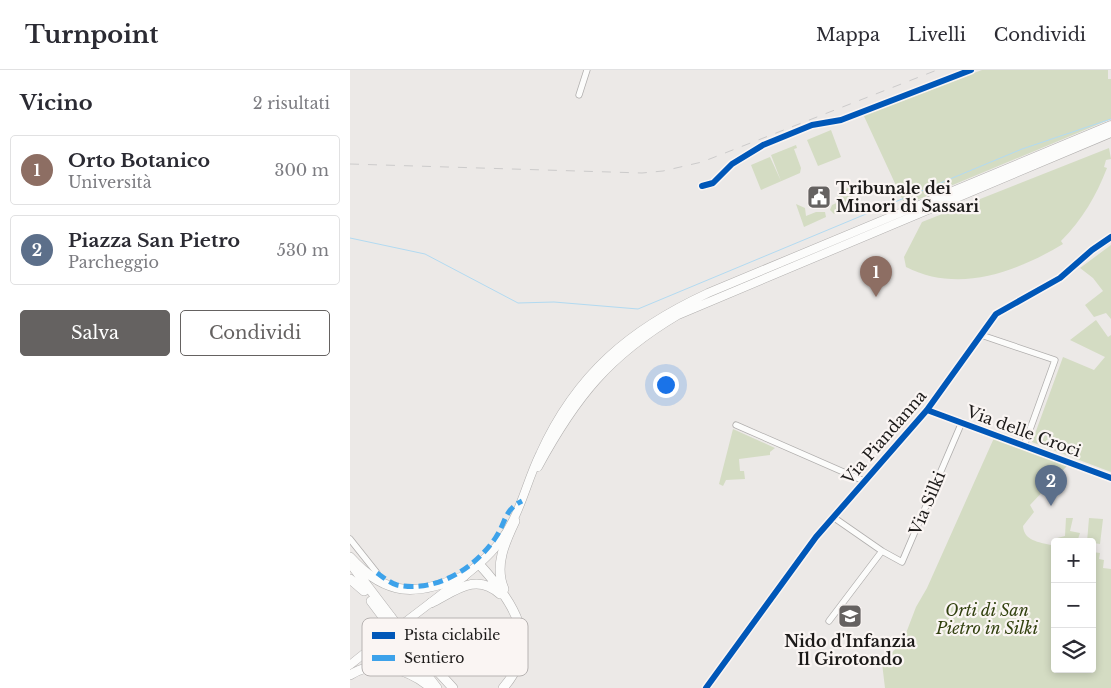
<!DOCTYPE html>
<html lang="it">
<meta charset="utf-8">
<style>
:root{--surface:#fff;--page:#f7f7f7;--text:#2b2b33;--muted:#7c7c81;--line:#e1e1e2;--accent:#656261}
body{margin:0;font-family:"Libre Baskerville",serif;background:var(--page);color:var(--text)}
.controls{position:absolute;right:15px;bottom:15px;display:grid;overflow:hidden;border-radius:5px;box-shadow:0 2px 8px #0003}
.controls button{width:45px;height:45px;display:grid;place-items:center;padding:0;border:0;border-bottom:1px solid var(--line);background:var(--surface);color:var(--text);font:25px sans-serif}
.you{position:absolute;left:315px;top:314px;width:18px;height:18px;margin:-12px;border:4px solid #fff;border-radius:50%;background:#1a73e8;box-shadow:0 0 0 8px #1a73e833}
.badge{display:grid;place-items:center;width:32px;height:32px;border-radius:50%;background:var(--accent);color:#fff;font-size:16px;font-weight:700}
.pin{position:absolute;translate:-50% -41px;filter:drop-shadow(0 1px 2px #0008)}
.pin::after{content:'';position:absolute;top:26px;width:18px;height:15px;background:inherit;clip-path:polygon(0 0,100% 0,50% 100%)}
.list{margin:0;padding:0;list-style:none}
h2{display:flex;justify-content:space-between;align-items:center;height:65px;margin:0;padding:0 20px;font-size:21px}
h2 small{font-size:16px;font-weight:400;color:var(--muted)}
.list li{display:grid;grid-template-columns:32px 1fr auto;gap:15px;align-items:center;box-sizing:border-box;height:70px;margin:0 10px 10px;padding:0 10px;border:1px solid var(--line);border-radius:5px}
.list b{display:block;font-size:19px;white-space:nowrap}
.list p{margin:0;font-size:16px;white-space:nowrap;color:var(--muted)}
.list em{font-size:16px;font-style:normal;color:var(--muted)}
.actions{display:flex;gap:10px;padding:15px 20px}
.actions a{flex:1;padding:11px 0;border:1px solid var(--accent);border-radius:5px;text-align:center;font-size:18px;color:var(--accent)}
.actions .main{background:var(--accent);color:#fff}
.icon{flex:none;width:28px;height:28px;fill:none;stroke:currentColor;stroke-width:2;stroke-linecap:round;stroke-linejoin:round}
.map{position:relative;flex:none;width:761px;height:618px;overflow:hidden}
header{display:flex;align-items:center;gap:30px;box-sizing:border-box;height:70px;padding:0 25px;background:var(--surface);border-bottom:1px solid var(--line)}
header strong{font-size:24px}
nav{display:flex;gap:28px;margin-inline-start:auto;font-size:18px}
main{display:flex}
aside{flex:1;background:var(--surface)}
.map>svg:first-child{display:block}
.green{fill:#d4dcc3}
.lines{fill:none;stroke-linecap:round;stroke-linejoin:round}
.stream{stroke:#b2daf1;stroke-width:1}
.minor-casing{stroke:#b0aead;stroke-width:7}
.secondary-casing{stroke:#b0aead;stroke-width:9}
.trunk-casing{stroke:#b0aead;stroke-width:10}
.minor{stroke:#fcfcfb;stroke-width:5.5}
.secondary{stroke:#fcfcfb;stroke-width:8}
.trunk{stroke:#fcfcfb;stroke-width:9}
.rail{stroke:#cccbcb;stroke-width:1;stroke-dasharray:9 9;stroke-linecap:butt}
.trunk-bridge-casing{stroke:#b0aead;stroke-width:10;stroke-linecap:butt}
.trunk-bridge{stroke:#fcfcfb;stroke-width:9}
.quiet{stroke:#3da2ea;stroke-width:5;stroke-dasharray:10 5;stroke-linecap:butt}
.cycleway-casing{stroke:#faf5f3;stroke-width:9}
.cycleway{stroke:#0057b8;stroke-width:6}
.labels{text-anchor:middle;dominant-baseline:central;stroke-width:4.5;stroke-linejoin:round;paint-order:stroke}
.poi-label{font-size:16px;font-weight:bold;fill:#1c1a19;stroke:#faf5f3;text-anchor:start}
.street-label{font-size:16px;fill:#1c1a19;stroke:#faf5f3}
.park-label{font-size:16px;font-style:italic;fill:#32410f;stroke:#faf5f3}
.key{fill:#faf5f3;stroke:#b7b3b2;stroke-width:1}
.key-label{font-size:14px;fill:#1c1a19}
</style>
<header>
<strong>Turnpoint</strong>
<nav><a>Mappa</a><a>Livelli</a><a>Condividi</a></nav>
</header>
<main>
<aside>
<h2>Vicino<small>2 risultati</small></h2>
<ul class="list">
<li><span class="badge" style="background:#8d6e63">1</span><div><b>Orto Botanico</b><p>Università</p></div><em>300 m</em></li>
<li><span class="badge" style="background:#5c6f8a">2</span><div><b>Piazza San Pietro</b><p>Parcheggio</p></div><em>530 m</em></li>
</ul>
<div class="actions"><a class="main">Salva</a><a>Condividi</a></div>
</aside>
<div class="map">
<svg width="761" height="618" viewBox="0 0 761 618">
<rect width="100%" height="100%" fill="#ece9e7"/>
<!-- green -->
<path class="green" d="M632,0H758V9H761V49L555,135L513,44Z
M481,60L491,87L468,96L457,70Z
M446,75L447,78L444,79L451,98L450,103L411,120L401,95L420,87L431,111L421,85Z
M759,78L761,89L756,90L754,97L757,98C746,126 733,149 711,171L713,174C666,202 609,224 556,197L554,187L572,152Z
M498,111L504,135L484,144L480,140L482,135L491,131L487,125L497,119Z
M446,134L455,138L456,146L466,142H475L476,147L454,157Z
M761,175V249L756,243L744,247L735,235L753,221L743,208L730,198Z
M746,250L758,267L761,265V402L682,372L713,287L744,300L755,287L720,270Z
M383,359L425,378L420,382V385L389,389L390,401H394L395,409L376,410L373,416L369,414Z
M644,368L717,396L680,435L684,442L673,456C674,471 689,472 701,475L703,469L715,466L716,448H723L720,461L730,463L727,472H705V599H742V482L750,483L749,489L754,490L753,498L761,499V618H535L532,593L553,571L566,537L577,518Z
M739,448L753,449L750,474L737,472Z"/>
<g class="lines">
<!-- stream -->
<path class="stream" d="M0,168L75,184L168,233L204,232L288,239L672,79L761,49"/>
<!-- minor casing -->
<g class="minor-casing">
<path id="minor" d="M229,25L237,0
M352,116L363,113L382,94L413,75L462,55L491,50L621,0
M631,265L705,290L674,376
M577,340L761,408
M386,355L514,411
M483,447L532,481L552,492L612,352
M0,469L27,503
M479,551L532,481
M356,618L466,467L577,340L646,244L710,208L742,180L761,167"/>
</g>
<!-- secondary casing -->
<g class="secondary-casing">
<path id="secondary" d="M188,397C226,327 259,286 328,245L761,63
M0,595C33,568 68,543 102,516C118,503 136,490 149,473C171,444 175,415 190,384C226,304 280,259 358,223L761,55"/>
</g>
<!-- trunk casing -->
<g class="trunk-casing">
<path id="trunk" d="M0,487C36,527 66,526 114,506
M129,494C162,530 193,573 153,618
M3,497L41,547
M0,509L14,521
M154,519C144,496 155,472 165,451
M21,531L36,551
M81,533C105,521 126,502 150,524
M59,570L103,618
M54,575L87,618
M0,605C26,588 60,600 81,618"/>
</g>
<!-- minor -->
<use href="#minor" class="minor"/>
<!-- secondary -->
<use href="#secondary" class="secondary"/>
<!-- trunk -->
<use href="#trunk" class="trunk"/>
<!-- rail -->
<path class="rail" d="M0,94L292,103L313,101L352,92L587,0"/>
<!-- trunk-bridge casing -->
<g class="trunk-bridge-casing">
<path id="trunk-bridge" d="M41,547L59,570
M36,551L54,575"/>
</g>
<!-- trunk-bridge -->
<use href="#trunk-bridge" class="trunk-bridge"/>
<!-- quiet -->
<path class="quiet" d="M27,503C33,507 40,513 47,515C85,523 125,499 146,467C156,452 154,440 172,431"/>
<!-- cycleway casing -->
<g class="cycleway-casing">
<path id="cycleway" d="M352,116L363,113L382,94L413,75L462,55L491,50L621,0
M577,340L761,408
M356,618L466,467L577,340L646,244L710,208L742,180L761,167"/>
</g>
<!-- cycleway -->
<use href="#cycleway" class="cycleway"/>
</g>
<!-- icons -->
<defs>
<g id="civic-square" transform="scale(1.25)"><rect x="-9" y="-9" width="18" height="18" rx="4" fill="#656261" stroke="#faf5f3"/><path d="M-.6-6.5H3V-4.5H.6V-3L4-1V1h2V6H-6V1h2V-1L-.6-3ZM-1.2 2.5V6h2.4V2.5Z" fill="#fff"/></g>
<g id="school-square" transform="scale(1.25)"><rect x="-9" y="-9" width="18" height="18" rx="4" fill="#656261" stroke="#faf5f3"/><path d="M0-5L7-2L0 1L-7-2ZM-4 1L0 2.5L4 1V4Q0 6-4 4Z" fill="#fff"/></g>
</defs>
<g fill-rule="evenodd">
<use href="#civic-square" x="469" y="127"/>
<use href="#school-square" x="500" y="546"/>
</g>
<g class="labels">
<!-- poi labels -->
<g class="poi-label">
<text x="486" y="118">Tribunale dei<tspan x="486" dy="18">Minori di Sassari</tspan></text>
<text x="500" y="571" text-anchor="middle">Nido d'Infanzia<tspan x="500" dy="18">Il Girotondo</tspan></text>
</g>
<!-- street labels -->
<g class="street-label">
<text transform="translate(674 361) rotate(20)">Via delle Croci</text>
<text transform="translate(534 367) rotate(-49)">Via Piandanna</text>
<text transform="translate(577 433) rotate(-67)">Via Silki</text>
</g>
<!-- park labels -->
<g class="park-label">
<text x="637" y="540">Orti di San<tspan x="637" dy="18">Pietro in Silki</tspan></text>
</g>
</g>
<!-- legend -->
<rect x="12" y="548" width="166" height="58" rx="8" class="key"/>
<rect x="22" y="562" width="23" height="7" fill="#0057b8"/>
<rect x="22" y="585" width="23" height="6" fill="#3da2ea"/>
<g class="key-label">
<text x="54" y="570">Pista ciclabile</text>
<text x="54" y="593">Sentiero</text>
</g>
</svg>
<div class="controls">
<button>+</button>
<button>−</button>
<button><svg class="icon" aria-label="layers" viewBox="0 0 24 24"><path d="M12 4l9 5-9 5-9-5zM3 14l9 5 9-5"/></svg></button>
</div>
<div class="you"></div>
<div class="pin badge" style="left:526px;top:227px;background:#8d6e63">1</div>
<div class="pin badge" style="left:701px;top:436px;background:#5c6f8a">2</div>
</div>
</main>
